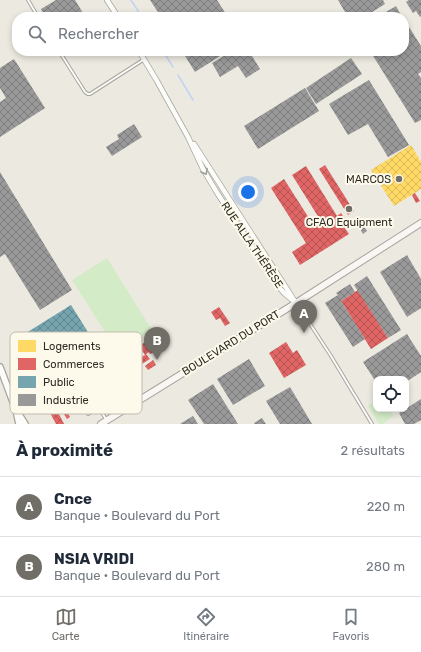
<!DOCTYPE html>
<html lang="fr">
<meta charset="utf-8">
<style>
:root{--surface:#fff;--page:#f6f6f7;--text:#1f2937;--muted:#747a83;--line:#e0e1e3;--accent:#706e66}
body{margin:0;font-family:Rubik,sans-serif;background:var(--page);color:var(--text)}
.controls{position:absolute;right:12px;bottom:12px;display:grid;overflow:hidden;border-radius:8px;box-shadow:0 2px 6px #0003}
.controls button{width:36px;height:36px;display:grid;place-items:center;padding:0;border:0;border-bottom:1px solid var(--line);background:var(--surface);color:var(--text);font:20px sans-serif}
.you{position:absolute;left:248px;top:192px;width:14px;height:14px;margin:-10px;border:3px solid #fff;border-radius:50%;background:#1a73e8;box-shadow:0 0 0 6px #1a73e833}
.badge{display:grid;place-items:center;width:26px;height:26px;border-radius:50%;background:var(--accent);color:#fff;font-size:13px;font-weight:700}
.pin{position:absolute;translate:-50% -33px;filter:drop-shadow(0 1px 2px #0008)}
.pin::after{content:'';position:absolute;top:21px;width:14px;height:12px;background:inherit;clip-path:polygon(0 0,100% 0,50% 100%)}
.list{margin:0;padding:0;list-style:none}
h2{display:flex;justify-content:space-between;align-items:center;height:52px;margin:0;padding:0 16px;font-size:17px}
h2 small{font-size:13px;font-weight:400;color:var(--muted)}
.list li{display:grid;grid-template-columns:26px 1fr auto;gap:12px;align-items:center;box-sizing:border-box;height:60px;padding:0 16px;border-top:1px solid var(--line)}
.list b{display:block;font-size:15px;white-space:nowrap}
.list p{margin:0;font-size:13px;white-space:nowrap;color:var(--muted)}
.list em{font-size:13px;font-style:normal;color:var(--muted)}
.icon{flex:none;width:22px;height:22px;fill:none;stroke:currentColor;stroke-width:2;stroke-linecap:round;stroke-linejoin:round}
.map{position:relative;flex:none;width:421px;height:424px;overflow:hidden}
.search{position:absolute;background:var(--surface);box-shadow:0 2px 6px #0003;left:12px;right:12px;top:12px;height:44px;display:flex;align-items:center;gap:10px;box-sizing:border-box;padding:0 14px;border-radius:16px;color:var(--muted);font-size:15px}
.sheet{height:172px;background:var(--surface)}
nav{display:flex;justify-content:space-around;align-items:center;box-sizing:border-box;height:56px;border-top:1px solid var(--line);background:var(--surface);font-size:11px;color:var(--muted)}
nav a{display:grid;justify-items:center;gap:2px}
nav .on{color:var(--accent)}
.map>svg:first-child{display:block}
.green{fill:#d3ebc7}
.homes{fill:url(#homes-cross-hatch)}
.shops{fill:url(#shops-cross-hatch)}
.public{fill:url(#public-cross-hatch)}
.industry{fill:url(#industry-cross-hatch)}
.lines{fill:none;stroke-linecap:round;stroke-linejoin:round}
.stream{stroke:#c2d3f4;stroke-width:1.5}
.service-casing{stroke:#a7a59e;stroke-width:4}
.minor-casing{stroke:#a7a59e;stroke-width:6}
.tertiary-casing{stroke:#a7a59e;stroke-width:8}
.secondary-casing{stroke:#a7a59e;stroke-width:8}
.service{stroke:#fcfcfa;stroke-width:2}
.minor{stroke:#fcfcfa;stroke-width:4.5}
.tertiary{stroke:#fcfcfa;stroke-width:5.5}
.secondary{stroke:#f9f6f4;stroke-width:6}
.oneway{stroke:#9f9e9a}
.poi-dot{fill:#706e66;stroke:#fefaeb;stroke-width:1.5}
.labels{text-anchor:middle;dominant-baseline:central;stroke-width:4;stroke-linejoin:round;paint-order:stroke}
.poi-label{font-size:11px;fill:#2d2b24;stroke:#fefaeb;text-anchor:end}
.street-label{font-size:11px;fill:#2d2b24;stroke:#fefaeb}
.key{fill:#fefaeb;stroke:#bfbcaf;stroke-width:1}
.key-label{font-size:11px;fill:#2d2b24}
</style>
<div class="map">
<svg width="421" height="424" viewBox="0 0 421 424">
<defs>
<pattern id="homes-cross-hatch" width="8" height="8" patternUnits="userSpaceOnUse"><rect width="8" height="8" fill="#ffd966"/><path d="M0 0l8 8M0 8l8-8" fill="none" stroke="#dbba58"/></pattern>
<pattern id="shops-cross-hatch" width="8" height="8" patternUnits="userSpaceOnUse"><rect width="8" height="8" fill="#e06666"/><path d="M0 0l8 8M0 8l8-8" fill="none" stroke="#b65454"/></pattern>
<pattern id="public-cross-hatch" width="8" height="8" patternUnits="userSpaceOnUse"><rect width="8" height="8" fill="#76a5af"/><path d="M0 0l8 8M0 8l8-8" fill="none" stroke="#61878e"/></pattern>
<pattern id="industry-cross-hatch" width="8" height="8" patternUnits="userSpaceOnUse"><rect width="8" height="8" fill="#999"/><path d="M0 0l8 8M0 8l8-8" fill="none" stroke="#7d7d7d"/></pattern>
</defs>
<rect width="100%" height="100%" fill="#ece9e0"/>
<!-- green -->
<path class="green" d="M107,258L152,330L118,352L72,280Z
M376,400V409H389L394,416L382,424H379L368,406Z"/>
<!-- homes -->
<path class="homes" d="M411,145L421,162V189L394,206L371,170Z"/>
<!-- shops -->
<path class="shops" d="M325,165L354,211L348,215L319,169Z
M306,166L337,216L341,213L346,221L342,224L349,234L300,265L292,252L306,243L271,188L284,179L314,226L321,221L292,175Z
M415,193L420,201L416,203L412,195Z
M358,290L388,338L371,349L341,301Z
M219,307L230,323L225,326L220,318L216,320L211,312Z
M147,341L157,350L150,354L149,352L146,354L150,359L137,367L132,358L139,354L141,357L145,355L139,346Z
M286,342L293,353L297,350L306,365L284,378L269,353Z
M153,360L156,365L148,370L145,366Z
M56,408L64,424H56L49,411Z
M66,409L70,417L67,419L62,411Z"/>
<!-- public -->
<path class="public" d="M71,305L98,348L50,378L55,387L33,400L25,387L42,377L18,338Z"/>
<!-- industry -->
<path class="industry" d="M56,0H75L83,13L77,17H45L41,9Z
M150,0H217L228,17H161Z
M338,0H383L385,4L364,17H348Z
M409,0H421V16L420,17L416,11L413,13L406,2Z
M396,6L402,17H378L381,15Z
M404,19L421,46V72L418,74L421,78V120L415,123L370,51H404Z
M182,51H228L195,72Z
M232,51H249L260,69L246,78L238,66L220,77L212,63Z
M351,58L362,74L316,104L306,88Z
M14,59L45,108L0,137V102L6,98L0,88V68Z
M369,80L409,145L388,157L368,124L348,135L329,104Z
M305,88L319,111L258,149L244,126Z
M134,124L142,137L112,156L106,147L119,139L117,135Z
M0,172L72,290L40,310L5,254L0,257Z
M361,223L367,231L363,234L358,225Z
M407,255L421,279V308L407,317L380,272Z
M367,276L401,330L388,338L354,285Z
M350,284L355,292L341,301L365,339L353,347L325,303L338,295L336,293Z
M407,334L421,356V372L406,382V379H376V382L363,362Z
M249,359L265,386L233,405L217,379Z
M213,384L238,424H204L188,400Z
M290,387L312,424H280L266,401Z
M421,399V420L414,424H405L399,413Z
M193,416L198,424H180Z
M262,418L266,424H255L254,423Z"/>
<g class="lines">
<!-- stream -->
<path class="stream" d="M131,0L142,17
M163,51L173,67
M178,75L193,100"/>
<!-- service casing -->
<g class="service-casing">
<path id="service" d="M28,0L38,17
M59,51L85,92L88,94H90L143,60
M297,304L331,356L372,424
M98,407L106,419
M93,410C91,406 88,402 93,398C98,397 101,400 104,404
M88,414L110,400"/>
</g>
<!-- minor casing -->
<g class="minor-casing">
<path id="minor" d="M107,0L118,17
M139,51L157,81L188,137L203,169L216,191L276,284L285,294L296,303
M194,144L294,300"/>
</g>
<!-- tertiary casing -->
<g class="tertiary-casing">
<path id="tertiary" d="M0,367L16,410L19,424
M18,413L25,424"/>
</g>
<!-- secondary casing -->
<g class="secondary-casing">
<path id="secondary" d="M101,424L296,303L421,223"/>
</g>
<!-- service -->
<use href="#service" class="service"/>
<!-- minor -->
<use href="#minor" class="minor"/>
<!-- tertiary -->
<use href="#tertiary" class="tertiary"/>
<!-- secondary -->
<use href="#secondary" class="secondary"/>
</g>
<!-- one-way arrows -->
<defs><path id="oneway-chevron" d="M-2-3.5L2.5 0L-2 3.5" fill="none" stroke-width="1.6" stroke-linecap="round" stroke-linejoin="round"/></defs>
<use class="oneway" href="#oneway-chevron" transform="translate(205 172) rotate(61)"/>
<!-- markers -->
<g class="poi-dot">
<circle cx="399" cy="179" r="4"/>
<circle cx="349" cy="209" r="4"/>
</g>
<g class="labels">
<!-- poi labels -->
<g class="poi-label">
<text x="391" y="179">MARCOS</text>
<text x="349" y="222" text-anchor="middle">CFAO Equipment</text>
</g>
<!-- street labels -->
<g class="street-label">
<text transform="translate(252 245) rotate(56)">RUE ALLA THÉRÈSE</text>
<text transform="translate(231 343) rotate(-32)">BOULEVARD DU PORT</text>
</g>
</g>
<!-- legend -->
<rect x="10" y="332" width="132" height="82" rx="6" class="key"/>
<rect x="18" y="340" width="18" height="12" fill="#ffd966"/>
<rect x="18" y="358" width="18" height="12" fill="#e06666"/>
<rect x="18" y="376" width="18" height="12" fill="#76a5af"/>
<rect x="18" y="394" width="18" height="12" fill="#999"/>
<g class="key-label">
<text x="43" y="350">Logements</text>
<text x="43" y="368">Commerces</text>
<text x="43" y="386">Public</text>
<text x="43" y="404">Industrie</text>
</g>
</svg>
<div class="controls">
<button><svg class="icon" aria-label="locate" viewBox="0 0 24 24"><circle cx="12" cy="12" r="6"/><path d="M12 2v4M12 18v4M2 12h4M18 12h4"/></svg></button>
</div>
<div class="you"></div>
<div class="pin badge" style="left:304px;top:333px">A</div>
<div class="pin badge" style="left:157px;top:360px">B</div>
<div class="search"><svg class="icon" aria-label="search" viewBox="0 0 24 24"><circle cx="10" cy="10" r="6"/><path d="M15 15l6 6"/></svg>Rechercher</div>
</div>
<section class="sheet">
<h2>À proximité<small>2 résultats</small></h2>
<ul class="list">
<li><span class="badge">A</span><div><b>Cnce</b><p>Banque · Boulevard du Port</p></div><em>220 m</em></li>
<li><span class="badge">B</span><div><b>NSIA VRIDI</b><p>Banque · Boulevard du Port</p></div><em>280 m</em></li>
</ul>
</section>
<nav>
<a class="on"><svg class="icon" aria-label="map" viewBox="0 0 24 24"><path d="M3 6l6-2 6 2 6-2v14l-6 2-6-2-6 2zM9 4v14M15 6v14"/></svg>Carte</a>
<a><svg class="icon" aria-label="directions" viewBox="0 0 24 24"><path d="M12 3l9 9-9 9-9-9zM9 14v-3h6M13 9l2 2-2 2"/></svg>Itinéraire</a>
<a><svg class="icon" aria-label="saved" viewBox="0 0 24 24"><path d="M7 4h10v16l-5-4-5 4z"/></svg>Favoris</a>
</nav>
